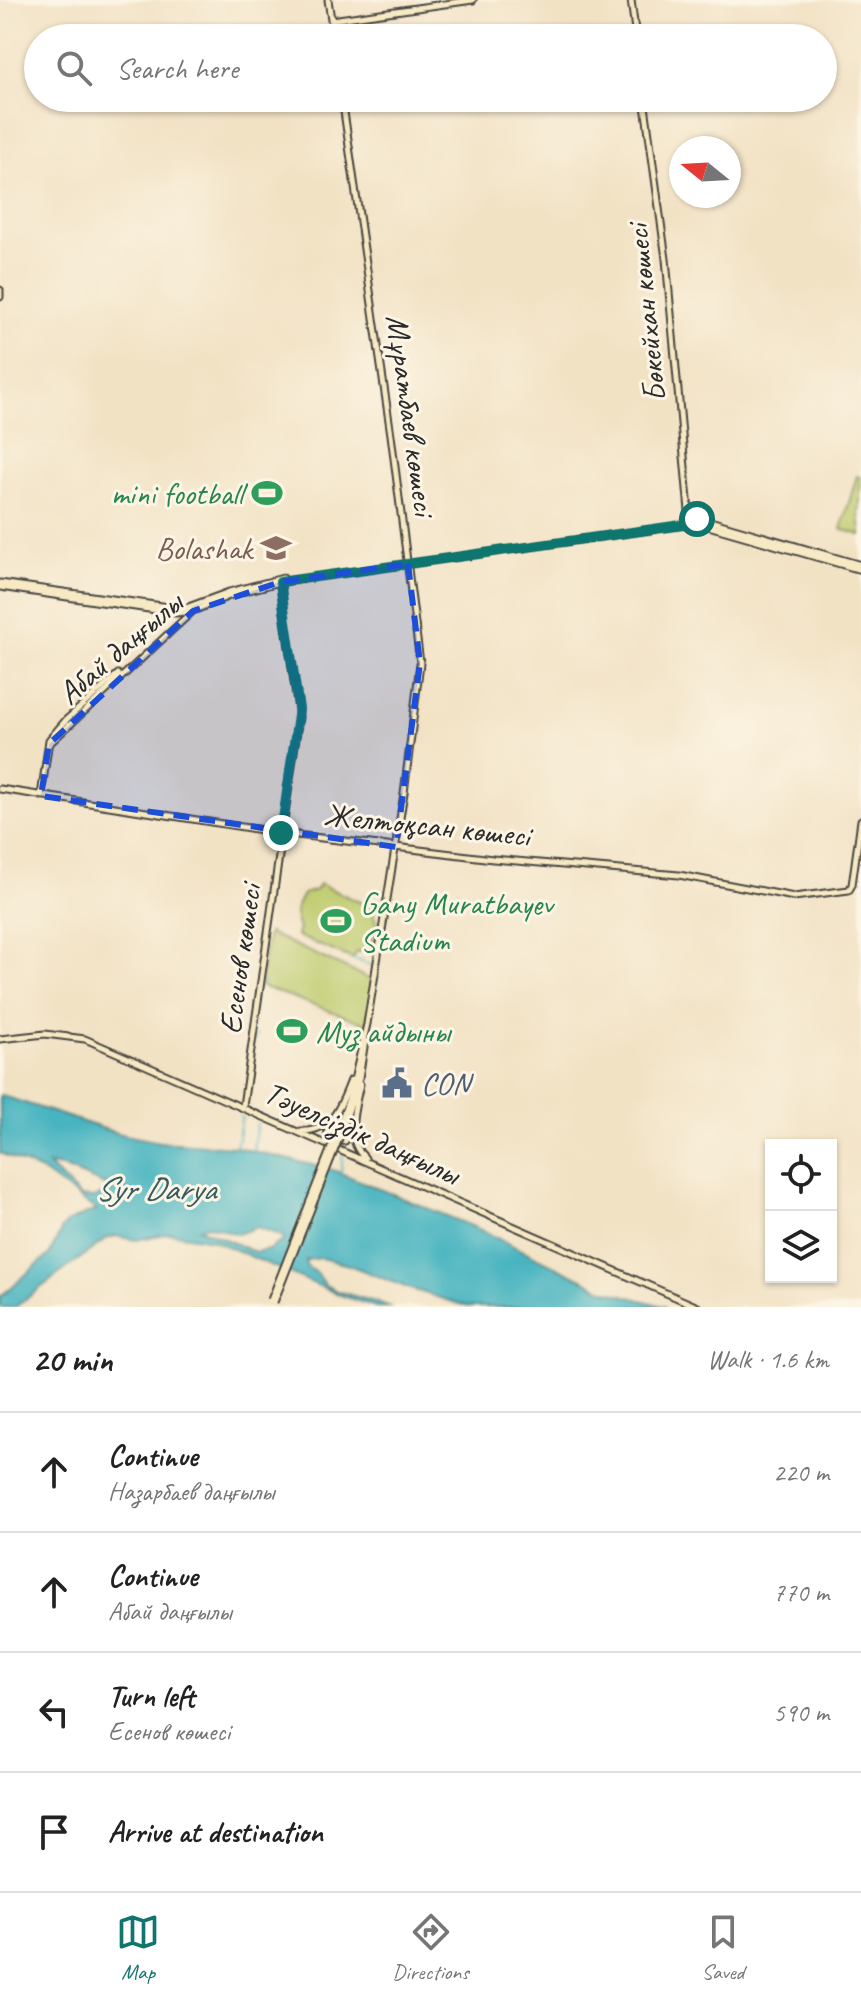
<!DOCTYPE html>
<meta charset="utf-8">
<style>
:root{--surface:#fff;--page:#f6f6f6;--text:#222;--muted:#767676;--line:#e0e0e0;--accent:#0f766e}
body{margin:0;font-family:Caveat,sans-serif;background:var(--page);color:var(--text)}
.controls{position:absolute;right:24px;bottom:24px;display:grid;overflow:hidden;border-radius:0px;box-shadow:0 2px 6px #0004}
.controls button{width:72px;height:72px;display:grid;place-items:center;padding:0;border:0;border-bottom:2px solid var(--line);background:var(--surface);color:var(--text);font:40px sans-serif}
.compass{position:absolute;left:669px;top:136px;width:72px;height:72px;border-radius:50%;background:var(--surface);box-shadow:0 2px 6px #0004;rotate:288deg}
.stop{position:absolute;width:24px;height:24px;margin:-18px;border:6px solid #0f766e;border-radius:50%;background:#fff}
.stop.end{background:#0f766e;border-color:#fff;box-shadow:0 2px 8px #0008}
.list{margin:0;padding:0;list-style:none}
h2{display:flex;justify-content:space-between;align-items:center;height:104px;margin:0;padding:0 32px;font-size:34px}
h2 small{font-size:26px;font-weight:400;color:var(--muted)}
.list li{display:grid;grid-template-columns:52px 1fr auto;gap:24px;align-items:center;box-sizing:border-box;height:120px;padding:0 32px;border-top:2px solid var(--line)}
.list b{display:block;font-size:30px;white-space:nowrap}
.list p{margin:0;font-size:26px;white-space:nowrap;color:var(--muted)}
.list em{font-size:26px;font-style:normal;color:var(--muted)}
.icon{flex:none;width:44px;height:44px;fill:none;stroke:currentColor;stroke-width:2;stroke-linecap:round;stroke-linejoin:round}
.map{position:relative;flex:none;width:861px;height:1307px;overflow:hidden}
.search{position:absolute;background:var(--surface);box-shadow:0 2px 6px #0004;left:24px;right:24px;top:24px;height:88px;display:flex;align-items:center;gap:20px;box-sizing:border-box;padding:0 28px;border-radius:44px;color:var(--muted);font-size:30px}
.sheet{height:584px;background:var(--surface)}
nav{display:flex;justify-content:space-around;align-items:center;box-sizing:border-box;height:112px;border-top:2px solid var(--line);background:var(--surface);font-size:22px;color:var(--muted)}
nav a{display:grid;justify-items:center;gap:4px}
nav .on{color:var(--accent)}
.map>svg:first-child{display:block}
.green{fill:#bdca6c;stroke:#747a4c;stroke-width:2}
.water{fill:#46b4c0;stroke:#387076;stroke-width:2;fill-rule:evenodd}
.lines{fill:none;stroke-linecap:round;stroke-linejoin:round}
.stream{stroke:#46b4c0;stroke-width:2}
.secondary-casing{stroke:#494642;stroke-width:9}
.secondary{stroke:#f6e9c3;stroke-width:5}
.secondary-bridge-casing{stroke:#494642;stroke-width:9;stroke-linecap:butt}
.secondary-bridge{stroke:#f6e9c3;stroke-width:5}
.route{stroke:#0f766e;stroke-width:10}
.marked{fill:#1d4ed8;fill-opacity:0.2;stroke:#1d4ed8;stroke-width:6;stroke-dasharray:16 10;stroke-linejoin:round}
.labels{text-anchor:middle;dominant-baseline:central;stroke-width:6;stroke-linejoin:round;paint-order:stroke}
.street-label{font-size:32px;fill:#2b2b2b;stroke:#fcf5e5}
.leisure-label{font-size:32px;fill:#27864d;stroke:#fcf5e5;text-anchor:start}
.education-label{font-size:32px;fill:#785e54;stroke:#fcf5e5;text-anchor:end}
.service-label{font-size:32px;fill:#4e5e75;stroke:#fcf5e5;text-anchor:start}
.water-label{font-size:34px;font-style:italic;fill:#345b5f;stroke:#fcf5e5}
</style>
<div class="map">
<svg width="861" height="1307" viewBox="0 0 861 1307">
<rect width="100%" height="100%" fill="#fcf5e5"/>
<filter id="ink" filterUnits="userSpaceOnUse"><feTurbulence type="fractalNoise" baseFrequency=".0125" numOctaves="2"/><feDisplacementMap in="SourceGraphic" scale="16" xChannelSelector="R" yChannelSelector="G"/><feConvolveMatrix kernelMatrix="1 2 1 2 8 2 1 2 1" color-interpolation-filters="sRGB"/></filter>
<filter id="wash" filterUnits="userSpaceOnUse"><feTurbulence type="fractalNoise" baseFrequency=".006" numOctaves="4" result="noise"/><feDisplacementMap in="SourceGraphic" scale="32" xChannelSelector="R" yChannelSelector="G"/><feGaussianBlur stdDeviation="1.8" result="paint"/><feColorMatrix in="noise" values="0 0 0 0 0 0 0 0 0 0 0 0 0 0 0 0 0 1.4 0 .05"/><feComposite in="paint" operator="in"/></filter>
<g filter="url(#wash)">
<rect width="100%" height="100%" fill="#f2e2c4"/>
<!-- green -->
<path class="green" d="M857,476L861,478L859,514L861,535L841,529Z
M319,884L375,909L373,914L378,926L369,948L356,953L353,959L297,936L299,929C292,909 295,911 303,894L316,890Z
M268,933L374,981L367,1024L260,986Z"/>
<!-- water -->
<path class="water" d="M0,1095L120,1134L160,1142L236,1147L333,1170L474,1227L605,1290L666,1307H469L408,1288L349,1265L321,1258L306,1260V1266L317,1273L325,1285L337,1291L392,1307H376L343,1296L212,1240L170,1233L136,1240L115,1236L106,1239L15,1307H0V1297L50,1254L61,1230L68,1222L96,1210L41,1171L0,1153ZM48,1165L62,1167L105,1185L108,1190L95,1198L80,1197ZM207,1225L238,1234L257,1227L282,1236L284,1240L268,1250L255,1252L199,1228Z"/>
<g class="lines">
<!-- stream -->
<path class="stream" d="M353,959L375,967
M263,984V982
M254,1044L256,1034
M346,1137L352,1108
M236,1147L242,1116
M253,1150L257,1123
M341,1172L343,1155"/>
</g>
</g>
<g filter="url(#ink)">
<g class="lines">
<!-- secondary casing -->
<g class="secondary-casing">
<path id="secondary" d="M328,0L334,38
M631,0L636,38
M331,20L473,0
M644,98L666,259L690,522
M0,290V297
M685,521L697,519L710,521L861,565
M0,583L183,609L229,592L283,578
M0,587L176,613L193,611
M49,744L193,611L234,594L280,582L698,523L861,570
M0,789L281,833L493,859L679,875L794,897L849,890L852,885L861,820
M41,796L49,740L67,719L118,674
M0,1039L45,1034L85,1039L698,1307
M360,1084C355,1108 344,1139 365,1158
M243,1106L299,717L280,582
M327,1125L328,1135L335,1142L345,1141L352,1132
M301,1131C332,1132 341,1106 351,1080
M336,1135L351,1093L367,1024L404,793L420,663L391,435L342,98
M340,1136L359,1078L365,1041"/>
</g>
<!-- secondary -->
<use href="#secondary" class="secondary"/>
<!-- secondary-bridge casing -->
<g class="secondary-bridge-casing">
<path id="secondary-bridge" d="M271,1300L336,1135
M274,1302L340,1136"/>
</g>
<!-- secondary-bridge -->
<use href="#secondary-bridge" class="secondary-bridge"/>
</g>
</g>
<g class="lines" filter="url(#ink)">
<!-- route -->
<path class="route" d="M281,833L299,709L280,582L689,524L690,520L697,519"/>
</g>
<!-- marked area -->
<path class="marked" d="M408,564L420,663L396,847L41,796L49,744L193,611L280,582Z"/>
<!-- icons -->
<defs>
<g id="stadium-bare" transform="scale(2.4)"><path d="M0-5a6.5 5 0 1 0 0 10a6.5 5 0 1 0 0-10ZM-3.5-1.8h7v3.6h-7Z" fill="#2e9e5b" stroke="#fcf5e5" stroke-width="2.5" paint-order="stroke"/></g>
<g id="university-bare" transform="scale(2.4)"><path d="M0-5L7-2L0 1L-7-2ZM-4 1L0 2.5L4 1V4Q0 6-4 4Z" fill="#8d6e63" stroke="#fcf5e5" stroke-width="2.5" paint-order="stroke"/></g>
<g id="civic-bare" transform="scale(2.4)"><path d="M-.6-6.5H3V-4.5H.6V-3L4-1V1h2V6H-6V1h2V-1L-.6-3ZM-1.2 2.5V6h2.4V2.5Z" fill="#5c6f8a" stroke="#fcf5e5" stroke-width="2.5" paint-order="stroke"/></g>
</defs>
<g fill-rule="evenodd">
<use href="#stadium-bare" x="267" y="493"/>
<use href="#university-bare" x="276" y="548"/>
<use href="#stadium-bare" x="336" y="921"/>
<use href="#stadium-bare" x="292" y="1031"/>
<use href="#civic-bare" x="397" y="1083"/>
</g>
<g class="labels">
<!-- street labels -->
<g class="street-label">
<text transform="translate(646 313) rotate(-96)">Бөкейхан көшесі</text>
<text transform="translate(411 415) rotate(82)">Мұратбаев көшесі</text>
<text transform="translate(120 648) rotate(-41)">Абай даңғылы</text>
<text transform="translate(427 825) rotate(6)">Желтоқсан көшесі</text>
<text transform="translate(240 959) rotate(-82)">Есенов көшесі</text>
<text transform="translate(362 1133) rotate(24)">Тәуелсіздік даңғылы</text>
</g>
<!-- leisure labels -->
<g class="leisure-label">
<text x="243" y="493" text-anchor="end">mini football</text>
<text x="360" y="903">Gany Muratbayev<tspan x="360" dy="37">Stadium</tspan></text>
<text x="316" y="1031">Муз айдыны</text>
</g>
<!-- education labels -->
<g class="education-label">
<text x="252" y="548">Bolashak</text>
</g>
<!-- service labels -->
<g class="service-label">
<text x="421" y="1083">CON</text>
</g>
<!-- water labels -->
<g class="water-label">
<text x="155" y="1188">Syr Darya</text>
</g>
</g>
</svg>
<div class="controls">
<button><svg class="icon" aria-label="locate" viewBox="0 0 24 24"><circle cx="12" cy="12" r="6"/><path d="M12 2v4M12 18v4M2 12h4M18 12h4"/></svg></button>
<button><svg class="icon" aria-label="layers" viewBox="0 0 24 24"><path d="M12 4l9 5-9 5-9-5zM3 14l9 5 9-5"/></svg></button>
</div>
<svg class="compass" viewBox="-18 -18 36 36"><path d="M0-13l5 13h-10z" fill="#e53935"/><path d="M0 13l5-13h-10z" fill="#767676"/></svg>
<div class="stop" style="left:697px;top:519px"></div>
<div class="stop end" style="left:281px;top:833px"></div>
<div class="search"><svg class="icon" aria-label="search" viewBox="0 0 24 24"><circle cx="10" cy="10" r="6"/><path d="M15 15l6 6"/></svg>Search here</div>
</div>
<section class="sheet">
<h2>20 min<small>Walk · 1.6 km</small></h2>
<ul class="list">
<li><svg class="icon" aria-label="ahead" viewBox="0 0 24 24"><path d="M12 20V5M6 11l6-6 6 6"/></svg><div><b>Continue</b><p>Назарбаев даңғылы</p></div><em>220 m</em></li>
<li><svg class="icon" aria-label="ahead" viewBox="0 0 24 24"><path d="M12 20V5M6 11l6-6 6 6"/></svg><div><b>Continue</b><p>Абай даңғылы</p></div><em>770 m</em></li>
<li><svg class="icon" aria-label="left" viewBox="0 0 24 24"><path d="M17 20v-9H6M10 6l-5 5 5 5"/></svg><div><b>Turn left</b><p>Есенов көшесі</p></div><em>590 m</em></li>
<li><svg class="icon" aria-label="arrive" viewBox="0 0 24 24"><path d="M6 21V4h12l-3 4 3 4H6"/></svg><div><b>Arrive at destination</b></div></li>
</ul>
</section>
<nav>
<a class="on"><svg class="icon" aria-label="map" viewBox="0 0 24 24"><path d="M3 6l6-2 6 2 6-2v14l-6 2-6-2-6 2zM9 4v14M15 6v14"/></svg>Map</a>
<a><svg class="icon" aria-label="directions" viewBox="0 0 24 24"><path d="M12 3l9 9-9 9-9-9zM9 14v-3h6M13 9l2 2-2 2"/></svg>Directions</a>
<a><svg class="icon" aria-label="saved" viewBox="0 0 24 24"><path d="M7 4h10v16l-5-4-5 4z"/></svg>Saved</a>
</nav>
